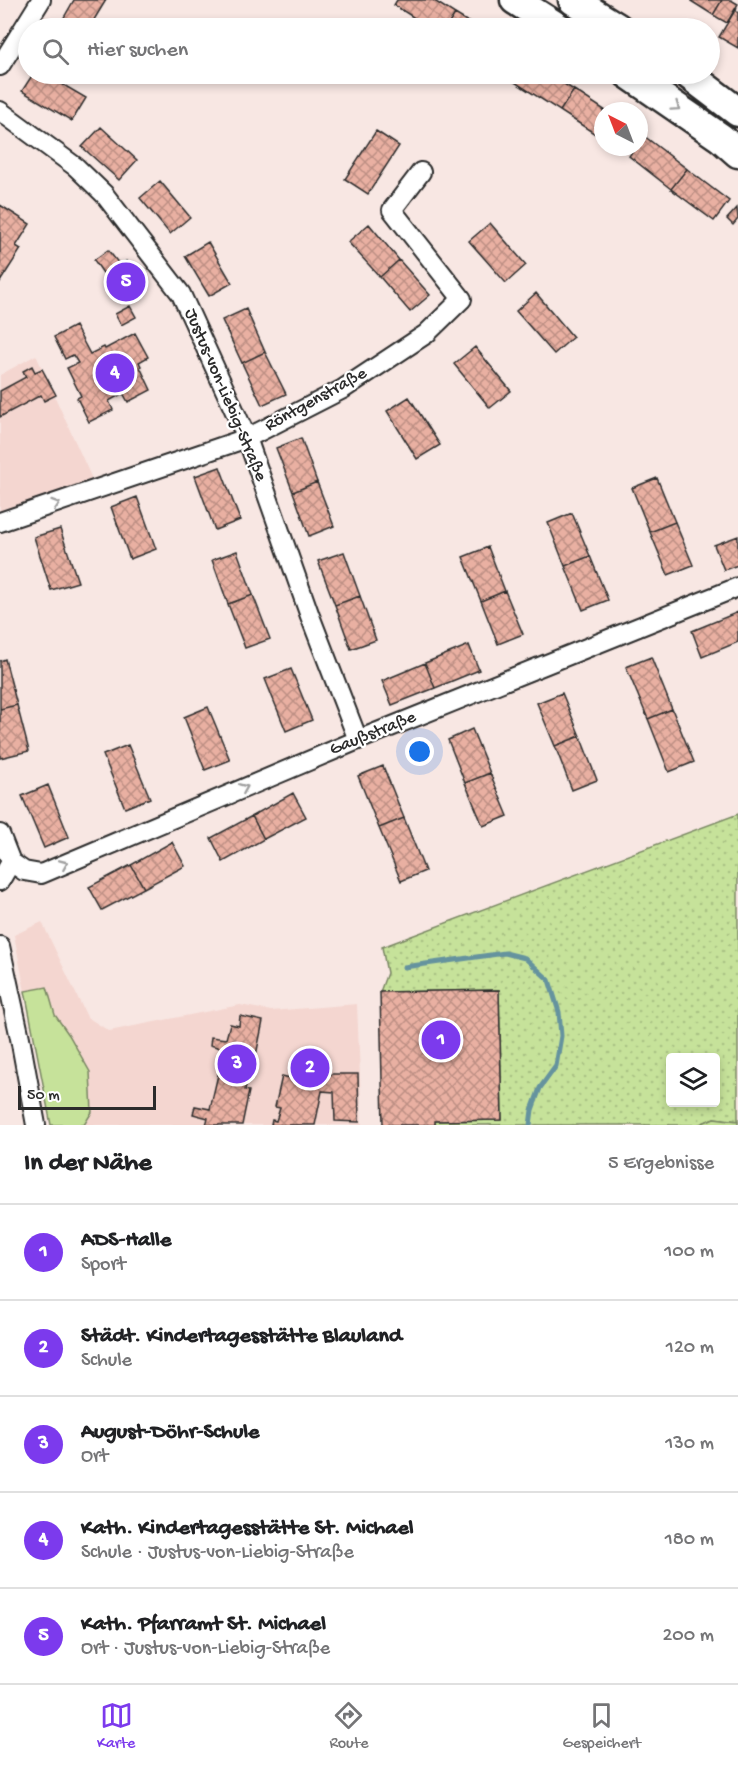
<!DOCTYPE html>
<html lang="de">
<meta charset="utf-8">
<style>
:root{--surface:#fff;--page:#f2f2f2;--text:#202124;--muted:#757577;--line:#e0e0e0;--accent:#7c3aed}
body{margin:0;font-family:"Gochi Hand",sans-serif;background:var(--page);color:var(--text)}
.controls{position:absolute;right:18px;bottom:18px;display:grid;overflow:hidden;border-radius:6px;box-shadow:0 3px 9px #0003}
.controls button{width:54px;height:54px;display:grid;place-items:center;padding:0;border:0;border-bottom:2px solid var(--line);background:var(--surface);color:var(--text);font:30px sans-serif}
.compass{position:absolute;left:594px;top:102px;width:54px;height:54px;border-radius:50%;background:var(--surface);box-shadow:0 3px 9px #0003;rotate:318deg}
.scale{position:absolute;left:18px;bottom:15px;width:138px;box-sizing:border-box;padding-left:6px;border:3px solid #2b2b2b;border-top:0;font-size:16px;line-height:21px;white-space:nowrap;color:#2b2b2b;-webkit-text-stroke:4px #fff;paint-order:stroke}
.you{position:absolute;left:420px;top:752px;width:21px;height:21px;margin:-15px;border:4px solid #fff;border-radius:50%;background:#1a73e8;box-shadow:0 0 0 9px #1a73e833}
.badge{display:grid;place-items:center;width:39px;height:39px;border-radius:50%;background:var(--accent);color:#fff;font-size:20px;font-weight:700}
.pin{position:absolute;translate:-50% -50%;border:3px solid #fff;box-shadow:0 2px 6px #0006}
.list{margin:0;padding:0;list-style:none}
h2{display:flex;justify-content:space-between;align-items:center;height:78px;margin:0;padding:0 24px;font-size:26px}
h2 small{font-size:20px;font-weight:400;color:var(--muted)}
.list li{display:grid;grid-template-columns:39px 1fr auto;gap:18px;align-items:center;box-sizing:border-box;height:96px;padding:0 24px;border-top:2px solid var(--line)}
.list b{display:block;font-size:22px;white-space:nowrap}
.list p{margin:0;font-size:20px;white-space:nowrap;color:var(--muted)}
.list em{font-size:20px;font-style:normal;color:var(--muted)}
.icon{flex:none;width:33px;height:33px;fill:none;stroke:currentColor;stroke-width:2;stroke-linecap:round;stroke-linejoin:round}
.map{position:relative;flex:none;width:738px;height:1125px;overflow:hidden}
.search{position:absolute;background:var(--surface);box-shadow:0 3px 9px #0003;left:18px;right:18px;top:18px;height:66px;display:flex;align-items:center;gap:15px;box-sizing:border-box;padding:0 21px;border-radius:33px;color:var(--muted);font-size:22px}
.sheet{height:558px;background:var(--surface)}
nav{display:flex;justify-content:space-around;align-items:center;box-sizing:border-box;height:84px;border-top:2px solid var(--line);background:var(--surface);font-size:16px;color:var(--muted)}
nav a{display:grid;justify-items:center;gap:3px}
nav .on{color:var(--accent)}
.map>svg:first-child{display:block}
.built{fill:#f4d6d0}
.grass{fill:url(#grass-dots);stroke:#788662;stroke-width:1.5;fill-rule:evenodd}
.park{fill:#c6e29a;stroke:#788662;stroke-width:1.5}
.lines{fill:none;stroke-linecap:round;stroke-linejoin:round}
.stream{stroke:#65939e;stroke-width:5}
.building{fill:url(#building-cross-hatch);stroke:#2b2b2b;stroke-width:1.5}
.minor-casing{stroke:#2b2b2b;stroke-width:22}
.primary-casing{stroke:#2b2b2b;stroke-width:33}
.minor{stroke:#fff;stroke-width:18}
.primary{stroke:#fff;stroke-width:28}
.oneway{stroke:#a0a0a0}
.labels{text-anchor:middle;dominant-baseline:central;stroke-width:4.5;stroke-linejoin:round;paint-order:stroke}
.street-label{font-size:18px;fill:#2b2b2b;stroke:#fff}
</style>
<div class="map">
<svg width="738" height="1125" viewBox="0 0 738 1125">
<defs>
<pattern id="grass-dots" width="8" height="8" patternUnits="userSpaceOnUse" patternTransform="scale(1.5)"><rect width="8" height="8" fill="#c6e29a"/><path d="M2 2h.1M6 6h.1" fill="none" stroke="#aac285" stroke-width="1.8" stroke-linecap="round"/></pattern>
<pattern id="building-cross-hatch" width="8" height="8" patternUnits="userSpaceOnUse" patternTransform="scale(1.5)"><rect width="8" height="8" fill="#e9b0a2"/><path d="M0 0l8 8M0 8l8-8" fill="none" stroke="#bd8f84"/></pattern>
</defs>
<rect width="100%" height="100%" fill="#f8e7e3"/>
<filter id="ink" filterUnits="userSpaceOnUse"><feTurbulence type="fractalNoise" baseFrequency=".0167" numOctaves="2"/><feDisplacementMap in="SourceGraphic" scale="12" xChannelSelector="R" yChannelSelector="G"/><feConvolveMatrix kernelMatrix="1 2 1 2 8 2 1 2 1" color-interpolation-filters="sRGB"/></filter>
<g filter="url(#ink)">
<!-- built -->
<path class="built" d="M36,355L97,490L0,522V375Z
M42,922L87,1017L109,1031L240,1005L271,1011L357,1004L362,1125H51L14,935Z"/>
<!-- grass -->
<path class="grass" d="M738,814V1121L714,1118L698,1125H435V1121L502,1120L499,990L380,992L387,973L382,947ZM670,1058H716V1102H670Z"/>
<!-- park -->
<path class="park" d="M47,987L55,1015L69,1035L90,1072L92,1112L84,1125H51L25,991Z
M714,1118L738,1121V1125H698Z"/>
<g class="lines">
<!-- stream -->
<path class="stream" d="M404,967L505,953L525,958L549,980L559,1012L561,1036L556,1066L540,1088L532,1110L530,1125"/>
</g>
<!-- building -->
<path class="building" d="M74,0H106L89,28H58Z
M397,0H433L455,14L446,28H430L394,5Z
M692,0H722L713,15L691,1Z
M722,0H731L738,4L727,23L713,15Z
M737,7L736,11L738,13V48L719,37Z
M455,14L478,28H446Z
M33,74H45L86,98L72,121L22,91Z
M517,74H548L574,90L560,111L513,81Z
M574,90L606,111H603V139L560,111Z
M101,127L137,160L119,180L82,147Z
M376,131L399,146L368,194L345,179Z
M644,136L687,169L671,189L629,156L636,147H639V143Z
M687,169L729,201L714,221L671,189Z
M160,181L190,217L170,234L140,198Z
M0,205L30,224L16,246L21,249L0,282Z
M737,208L738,219L733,225L727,219Z
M490,223L526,265L506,283L469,241Z
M369,224L399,260L380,277L348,242Z
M208,242L232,283L209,296L185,256Z
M108,250L120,265L105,276L94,260Z
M399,260L430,295L410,312L380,277Z
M126,261L146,288L125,303L105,276Z
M536,293L573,337L554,354L516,311Z
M130,306L136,317L121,325L115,314Z
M246,309L265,352L242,363L222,320Z
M75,326L90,354L104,347L105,349L135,333L148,357L139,362L141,366L140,367L151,390L128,402L123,393L109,401L113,410L89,422L77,398L81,396L67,368L78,363L73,355L65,359L54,337Z
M475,347L511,391L490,408L454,364Z
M265,352L286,394L262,405L242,363Z
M32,366L35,372L42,369L56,395L44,401L41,395L0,417V391L26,377L23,371Z
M409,397L440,445L417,459L387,411Z
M301,438L317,482L293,492L276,448Z
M220,467L240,520L215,530L195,476Z
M657,478L675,522L650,532L632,488Z
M317,482L334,526L309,536L293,492Z
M137,497L156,549L130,559L111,507Z
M572,513L590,556L565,566L548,523Z
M675,522L693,565L668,575L650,532Z
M60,529L78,582L51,590L34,537Z
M738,536V565L724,570L714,545Z
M488,547L505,591L481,601L463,557Z
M237,551L253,595L228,604L212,560Z
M344,552L360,596L335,605L318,561Z
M590,556L608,600L583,610L565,566Z
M505,591L523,634L498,644L481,601Z
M253,595L270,639L245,648L228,604Z
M360,596L376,640L351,649L335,605Z
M738,612V642L702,657L692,631Z
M469,645L479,670L435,688L425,663Z
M651,657L672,709L648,719L626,667Z
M5,659L17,705L0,709V661Z
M425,663L435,688L392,705L382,681Z
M291,669L312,720L286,731L265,679Z
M562,693L580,736L555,746L537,703Z
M17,705L29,751L0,758V709Z
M208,707L230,760L205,770L184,717Z
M672,709L694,762L669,772L648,719Z
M472,729L490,773L465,783L448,740Z
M580,736L597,780L572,790L555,746Z
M128,745L150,798L125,808L103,755Z
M383,766L404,818L379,828L358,776Z
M490,773L508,816L483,826L465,783Z
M48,785L69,837L44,848L22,796Z
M293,793L306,817L264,839L252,816Z
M252,816L264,839L223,862L211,838Z
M404,818L425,871L401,881L379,828Z
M172,842L185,866L144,888L131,865Z
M131,865L144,888L102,910L89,887Z
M499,990L502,1120L435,1121V1125H383L380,992Z
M240,1016L263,1021L251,1080L247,1079L245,1090L249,1091L242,1125H206L208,1118L193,1114L195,1106L210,1109L224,1049L210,1045L211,1037L226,1039L230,1024L239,1026Z
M333,1074H358L359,1122L335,1121L334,1092L322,1091L315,1125H271L272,1120L276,1121L280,1108L275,1107L282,1076L294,1079L296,1076Z"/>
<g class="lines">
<!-- minor casing -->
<g class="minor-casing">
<path id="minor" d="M0,66L41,0
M0,111L76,167L104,194L181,294L247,438L310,616L358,740
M0,522L247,438L343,389L426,334L462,299L392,210L421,172
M0,834L11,862
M11,862L24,871L41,874L358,740L738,587
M0,881L11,862
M0,946L20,1038L36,1125"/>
</g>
<!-- primary casing -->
<g class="primary-casing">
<path id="primary" d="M515,0L559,28
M573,0L618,28
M628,74L721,138L738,153
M688,74L738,112"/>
</g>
<!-- minor -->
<use href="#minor" class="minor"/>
<!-- primary -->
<use href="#primary" class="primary"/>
</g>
<!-- one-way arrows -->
<defs><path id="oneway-chevron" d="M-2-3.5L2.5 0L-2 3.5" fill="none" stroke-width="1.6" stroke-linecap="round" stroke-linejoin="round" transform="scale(1.5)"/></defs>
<g class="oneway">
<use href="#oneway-chevron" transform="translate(676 107) rotate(35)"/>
<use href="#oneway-chevron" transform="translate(56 504) rotate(-18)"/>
<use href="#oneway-chevron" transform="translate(244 788) rotate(-23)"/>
<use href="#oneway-chevron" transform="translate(64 864) rotate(-23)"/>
</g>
</g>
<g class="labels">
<!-- street labels -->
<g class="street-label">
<text transform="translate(225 395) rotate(67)">Justus-von-Liebig-Straße</text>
<text transform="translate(316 400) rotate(-29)">Röntgenstraße</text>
<text transform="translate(373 734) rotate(-22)">Gaußstraße</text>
</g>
</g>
</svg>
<div class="controls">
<button><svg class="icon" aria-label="layers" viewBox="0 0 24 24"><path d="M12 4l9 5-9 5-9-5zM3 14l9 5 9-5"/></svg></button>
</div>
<svg class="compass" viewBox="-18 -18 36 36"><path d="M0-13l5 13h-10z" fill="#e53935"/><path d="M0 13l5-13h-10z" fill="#757577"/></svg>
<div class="scale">50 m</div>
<div class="you"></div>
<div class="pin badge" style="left:441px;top:1040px">1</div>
<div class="pin badge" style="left:310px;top:1068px">2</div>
<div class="pin badge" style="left:237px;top:1064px">3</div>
<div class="pin badge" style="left:115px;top:373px">4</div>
<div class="pin badge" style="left:126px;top:282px">5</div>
<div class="search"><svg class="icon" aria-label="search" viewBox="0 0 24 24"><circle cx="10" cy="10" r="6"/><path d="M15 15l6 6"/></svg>Hier suchen</div>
</div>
<section class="sheet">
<h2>In der Nähe<small>5 Ergebnisse</small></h2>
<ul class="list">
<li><span class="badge">1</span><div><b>ADS-Halle</b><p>Sport</p></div><em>100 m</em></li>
<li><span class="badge">2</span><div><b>Städt. Kindertagesstätte Blauland</b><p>Schule</p></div><em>120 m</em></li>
<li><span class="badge">3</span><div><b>August-Döhr-Schule</b><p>Ort</p></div><em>130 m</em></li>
<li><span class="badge">4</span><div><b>Kath. Kindertagesstätte St. Michael</b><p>Schule · Justus-von-Liebig-Straße</p></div><em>180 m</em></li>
<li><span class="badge">5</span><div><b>Kath. Pfarramt St. Michael</b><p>Ort · Justus-von-Liebig-Straße</p></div><em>200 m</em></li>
</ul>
</section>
<nav>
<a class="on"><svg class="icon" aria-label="map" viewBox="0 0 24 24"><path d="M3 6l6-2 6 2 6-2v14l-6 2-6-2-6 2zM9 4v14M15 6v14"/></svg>Karte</a>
<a><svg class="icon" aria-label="directions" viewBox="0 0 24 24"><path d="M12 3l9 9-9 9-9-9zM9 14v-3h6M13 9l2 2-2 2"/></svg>Route</a>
<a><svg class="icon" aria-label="saved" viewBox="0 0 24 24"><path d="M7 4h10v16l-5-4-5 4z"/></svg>Gespeichert</a>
</nav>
